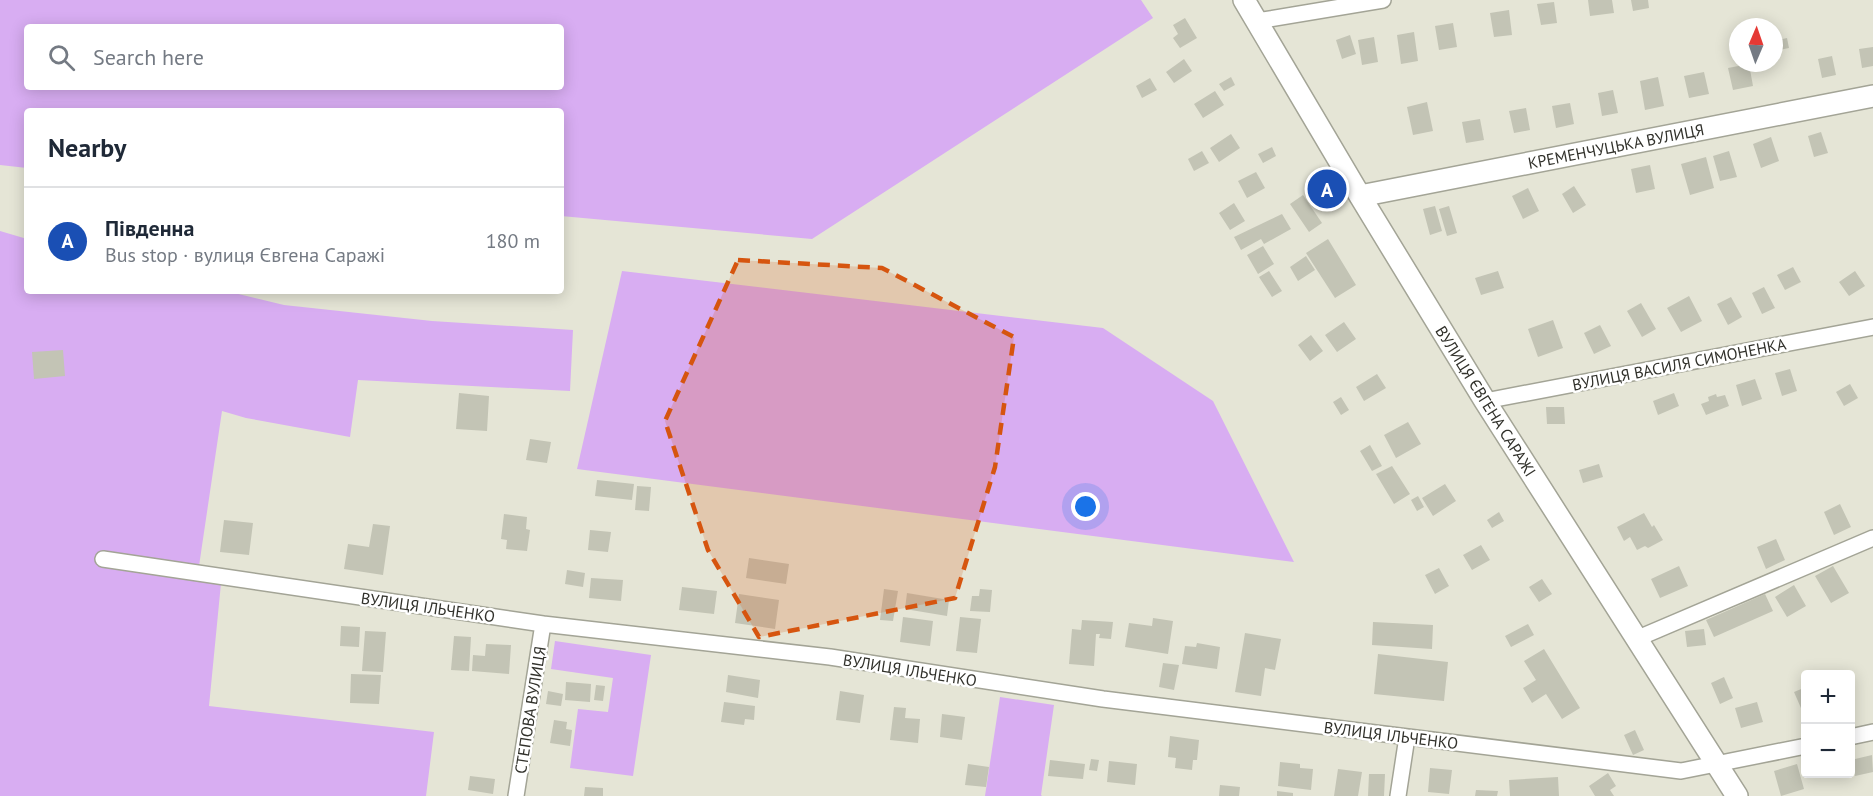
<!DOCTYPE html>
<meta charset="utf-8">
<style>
:root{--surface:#fff;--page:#f6f6f7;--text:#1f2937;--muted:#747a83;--line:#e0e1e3;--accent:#ea580c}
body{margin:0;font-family:"PT Sans",sans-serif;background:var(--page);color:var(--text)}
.controls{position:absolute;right:18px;bottom:18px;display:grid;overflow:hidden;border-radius:6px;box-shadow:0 3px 15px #0003}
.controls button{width:54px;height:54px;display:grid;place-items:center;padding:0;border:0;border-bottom:2px solid var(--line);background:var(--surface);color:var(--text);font:30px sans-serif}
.compass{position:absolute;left:1729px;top:18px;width:54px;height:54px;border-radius:50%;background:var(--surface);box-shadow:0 3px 15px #0003;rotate:2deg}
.you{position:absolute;left:1086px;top:507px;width:21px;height:21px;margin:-15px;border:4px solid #fff;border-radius:50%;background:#1a73e8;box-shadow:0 0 0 9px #1a73e833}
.badge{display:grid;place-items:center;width:39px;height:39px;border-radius:50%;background:var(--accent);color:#fff;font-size:20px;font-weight:700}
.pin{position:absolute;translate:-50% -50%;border:3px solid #fff;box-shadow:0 2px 6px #0006}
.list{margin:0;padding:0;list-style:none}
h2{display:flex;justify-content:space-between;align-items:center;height:78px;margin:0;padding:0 24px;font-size:26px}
h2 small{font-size:20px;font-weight:400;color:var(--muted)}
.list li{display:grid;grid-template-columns:39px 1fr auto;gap:18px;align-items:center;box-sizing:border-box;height:108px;padding:0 24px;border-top:2px solid var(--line)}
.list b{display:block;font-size:22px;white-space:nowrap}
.list p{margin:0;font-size:20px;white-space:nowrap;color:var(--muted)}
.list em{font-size:20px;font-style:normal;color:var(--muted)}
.icon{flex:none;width:33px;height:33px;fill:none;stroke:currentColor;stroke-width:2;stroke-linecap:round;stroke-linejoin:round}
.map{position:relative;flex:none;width:1873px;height:796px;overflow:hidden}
.search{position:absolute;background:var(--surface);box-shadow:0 3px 15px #0003;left:24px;top:24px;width:540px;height:66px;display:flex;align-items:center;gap:15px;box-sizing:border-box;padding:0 21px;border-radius:6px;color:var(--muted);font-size:22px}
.panel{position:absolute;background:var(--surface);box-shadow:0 3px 15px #0003;left:24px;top:108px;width:540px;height:186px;border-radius:6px}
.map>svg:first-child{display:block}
.green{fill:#d8adf2;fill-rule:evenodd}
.building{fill:#c3c4b5}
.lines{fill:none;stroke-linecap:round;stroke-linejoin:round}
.street-casing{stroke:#a3a496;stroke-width:18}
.secondary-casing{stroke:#a3a496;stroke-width:24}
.street{stroke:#fff;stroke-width:15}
.secondary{stroke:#fff;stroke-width:21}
.marked{fill:#d6550f;fill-opacity:0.2;stroke:#d6550f;stroke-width:4.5;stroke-dasharray:12 8;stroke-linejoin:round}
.labels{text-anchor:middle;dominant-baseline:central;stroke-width:5;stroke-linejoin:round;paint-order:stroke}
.street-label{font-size:16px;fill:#31312b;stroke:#fff}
</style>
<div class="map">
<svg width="1873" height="796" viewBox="0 0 1873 796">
<rect width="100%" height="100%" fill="#e5e5d6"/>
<!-- green -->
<path class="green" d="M0,0H1141L1153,18L812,239L561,216V111H27V168L0,165ZM27,27H561V87H27Z
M0,231L27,239V291H226L284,305L432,321L573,330L570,391L358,380L350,437L246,418L222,411L199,566L222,573L209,706L434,732L426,796H0Z
M622,271L1103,328L1213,401L1294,562L577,469Z
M555,641L651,655L633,776L570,768L578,709L608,712L613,678L551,669Z
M1000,697L1054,705L1041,795L1042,796H985Z"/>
<!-- building -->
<path class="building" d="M1588,0H1612L1614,13L1590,16Z
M1631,0H1648L1649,8L1633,11Z
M1554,2L1557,23L1541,25L1537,4Z
M1509,10L1512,35L1494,37L1490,13Z
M1185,18L1197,38L1180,48L1173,38L1178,34L1173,25Z
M1453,23L1457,47L1439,50L1435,26Z
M1414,32L1418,61L1401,64L1397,35Z
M1350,35L1356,54L1342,59L1336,40Z
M1374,37L1378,62L1362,65L1358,40Z
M1787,38L1789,48L1774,51V41Z
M1873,47V66L1862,68L1859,49Z
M1832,56L1836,75L1822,78L1818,59Z
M1184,59L1192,71L1174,83L1166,72Z
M1749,64L1753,86L1733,90L1728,68Z
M1704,72L1709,94L1689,98L1684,76Z
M1231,77L1235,85L1224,91L1219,84Z
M1658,77L1664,106L1645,110L1640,81Z
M1150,78L1157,90L1142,98L1136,86Z
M1613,90L1618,113L1602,116L1598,93Z
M1215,91L1224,105L1203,118L1194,104Z
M1427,102L1433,131L1413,135L1407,107Z
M1570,103L1574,124L1556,128L1552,106Z
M1526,108L1530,130L1514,133L1509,111Z
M1480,119L1484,140L1466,143L1462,122Z
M1821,132L1828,153L1814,157L1808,136Z
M1231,134L1240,148L1219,162L1210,148Z
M1771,137L1779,161L1761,168L1753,144Z
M1272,147L1276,156L1263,163L1258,154Z
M1202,151L1209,163L1194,171L1188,159Z
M1729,151L1737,177L1720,181L1713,156Z
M1706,157L1714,188L1690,195L1681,164Z
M1650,165L1655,189L1636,193L1631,169Z
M1256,172L1265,188L1247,198L1238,181Z
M1574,186L1586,205L1573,213L1562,194Z
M1528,188L1539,211L1523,219L1512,196Z
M1303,195L1322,223L1309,232L1290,204Z
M1234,203L1245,221L1230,230L1219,213Z
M1435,206L1442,231L1430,235L1423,209Z
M1449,206L1457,233L1447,236L1439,209Z
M1282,214L1291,229L1264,244L1261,239L1241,250L1234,237Z
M1328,239L1356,285L1335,298L1306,253Z
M1263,246L1274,264L1258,274L1247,255Z
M1306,256L1315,270L1298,281L1290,267Z
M1793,267L1801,282L1785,290L1777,275Z
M1269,271L1282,291L1272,297L1259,277Z
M1498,271L1504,288L1481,295L1475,278Z
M1855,271L1865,286L1849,296L1839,282Z
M1764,287L1775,308L1762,314L1752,293Z
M1689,296L1702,321L1681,332L1667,308Z
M1731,297L1742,317L1728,325L1717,304Z
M1641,303L1656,329L1642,337L1627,311Z
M1553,320L1563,348L1538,357L1528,329Z
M1344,322L1356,339L1337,352L1325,335Z
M1600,325L1611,346L1594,354L1584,333Z
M1311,335L1323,351L1310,361L1298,345Z
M63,350L65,376L34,379L32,352Z
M1790,369L1797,391L1782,396L1775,373Z
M1377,374L1386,388L1364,401L1356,387Z
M1755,379L1762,399L1742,406L1736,385Z
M1850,384L1858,398L1844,406L1836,392Z
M459,393L489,396L487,431L456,429Z
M1674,393L1679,406L1658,415L1653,401Z
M1716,394L1717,397L1725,395L1729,406L1706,415L1701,404L1709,401L1708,397Z
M1341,397L1349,410L1341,415L1333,402Z
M1546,407H1564L1565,424H1547Z
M1408,422L1421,444L1396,458L1384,435Z
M530,439L551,442L547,463L526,460Z
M1370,445L1382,466L1372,471L1360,451Z
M1599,464L1603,477L1583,483L1579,470Z
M1392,466L1410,494L1394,504L1376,474Z
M597,480L634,484L632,500L595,496Z
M1445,484L1456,501L1433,516L1422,498Z
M637,486L651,487L649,511L635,510Z
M1418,496L1424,507L1417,511L1411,500Z
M1840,504L1851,527L1834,535L1824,512Z
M1499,512L1504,521L1492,528L1487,520Z
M1644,513L1652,527L1654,525L1663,540L1648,548L1645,546L1637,550L1630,537L1624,541L1617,527Z
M504,514L527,517L526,529L530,530L527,551L506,549L507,540L501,539Z
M224,520L253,523L249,555L220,552Z
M373,524L390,526L383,575L344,569L348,544L369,547Z
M590,530L611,532L608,552L588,550Z
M1776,539L1785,560L1766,569L1757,547Z
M1481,545L1490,560L1472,570L1463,555Z
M749,558L789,564L786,584L746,578Z
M1679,566L1688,586L1660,598L1651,579Z
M1833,566L1849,593L1831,603L1815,576Z
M1439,568L1449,586L1435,594L1425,575Z
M567,570L585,573L583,587L565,584Z
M591,578L623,580L621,601L589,598Z
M1542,579L1552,594L1539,602L1529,587Z
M1794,585L1806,606L1787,617L1775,597Z
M682,587L717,591L714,614L679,610Z
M884,589L898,591L893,621L880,620Z
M980,589L992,590L990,612L970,611L972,596H979Z
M907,593L949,600L947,616L905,609Z
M739,594L779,600L775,629L735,623Z
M1765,594L1773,611L1714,637L1706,620Z
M903,617L933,621L930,646L900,642Z
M960,617L981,619L977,653L956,651Z
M1153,618L1173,621L1168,654L1125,647L1129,623L1152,626Z
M1082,620L1113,622L1111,639L1099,638L1100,634H1096L1094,666L1069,664L1072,629L1081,630Z
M1373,622L1433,625L1432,649L1372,645Z
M1528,624L1534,635L1511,647L1505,636Z
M341,626L360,627L359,647L340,646Z
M1704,629L1706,645L1687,647L1685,631Z
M365,631L386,632L383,672L362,671Z
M1245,633L1281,639L1275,670L1265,668L1261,696L1235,692Z
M454,636L471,637L469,671L451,670Z
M1197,643L1220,647L1217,669L1182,664L1185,646L1196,647Z
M486,644L511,645L509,674L472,671L473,655L485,656Z
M1544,649L1580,708L1562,719L1546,694L1532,703L1523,688L1536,680L1524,661Z
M1378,654L1448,662L1444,701L1374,694Z
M1163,663L1179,665L1174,690L1159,687Z
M351,674L381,675L379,704L350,703Z
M728,675L760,680L758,698L726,692Z
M1724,677L1733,698L1720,704L1711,683Z
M566,682L591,684L590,702L565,700Z
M596,685L605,686L603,701L594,700Z
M1806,687V714L1804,715L1794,692Z
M548,691L563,694L561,706L546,704Z
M840,691L864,695L860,723L836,720Z
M724,702L755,706L754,720L745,719L744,725L721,722Z
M1757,702L1763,722L1741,728L1735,708Z
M894,707L906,708L905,718L920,719L918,743L890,740Z
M942,714L965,717L962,740L940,737Z
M554,720L567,722L566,729L572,730L570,746L550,743Z
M1635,730L1644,750L1633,755L1624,735Z
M1170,736L1199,740L1197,760H1193L1192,770L1175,768L1176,758L1168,757Z
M1872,755L1873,772L1855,776L1851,760Z
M1091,759L1099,760L1097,771L1089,770Z
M1050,760L1085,764L1083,779L1048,776Z
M1109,761L1137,764L1135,785L1107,782Z
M1280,762L1300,764V768L1313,769L1311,790L1278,786Z
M968,764L989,767L986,787L965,785Z
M1797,764L1804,789L1781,796L1774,771Z
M1430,768L1452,770L1449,794L1428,792Z
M1338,769L1362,772L1358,796H1334Z
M1608,773L1616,786L1610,790L1614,796H1595L1589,786Z
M1369,774H1385L1384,796H1368Z
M470,776L495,779L493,794L468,790Z
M1558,777L1559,796H1510L1509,780Z
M1220,785L1240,787L1239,796H1219Z
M585,787L603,788V796H584Z
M1476,790L1498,791L1497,796H1475Z
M1277,791L1293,793V796H1277Z"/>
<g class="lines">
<!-- street casing -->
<g class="street-casing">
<path id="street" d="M1257,21L1383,0
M1485,401L1873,327
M103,559L543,624L830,657L1103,699L1681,771L1806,746
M1636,639L1873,538
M1850,737L1873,732
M516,796L543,624
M1398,796L1407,737"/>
</g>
<!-- secondary casing -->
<g class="secondary-casing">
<path id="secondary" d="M1244,0L1360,196L1485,401L1737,796
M1360,196L1873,96"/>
</g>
<!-- street -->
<use href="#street" class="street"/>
<!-- secondary -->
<use href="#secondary" class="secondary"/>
</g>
<!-- marked area -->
<path class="marked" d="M738,260L882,268L1014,337L995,467L955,598L759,637L708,550L665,421Z"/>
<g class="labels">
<!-- street labels -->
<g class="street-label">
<text transform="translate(1616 146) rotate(-11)">КРЕМЕНЧУЦЬКА ВУЛИЦЯ</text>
<text transform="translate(1679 364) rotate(-11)">ВУЛИЦЯ ВАСИЛЯ СИМОНЕНКА</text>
<text transform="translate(1486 401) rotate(58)">ВУЛИЦЯ ЄВГЕНА САРАЖІ</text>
<text transform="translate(428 607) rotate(8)">ВУЛИЦЯ ІЛЬЧЕНКО</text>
<text transform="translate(910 670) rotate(9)">ВУЛИЦЯ ІЛЬЧЕНКО</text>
<text transform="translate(530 710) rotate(-81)">СТЕПОВА ВУЛИЦЯ</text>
<text transform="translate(1391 735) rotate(7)">ВУЛИЦЯ ІЛЬЧЕНКО</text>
</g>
</g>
</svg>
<div class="controls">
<button>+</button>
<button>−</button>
</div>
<svg class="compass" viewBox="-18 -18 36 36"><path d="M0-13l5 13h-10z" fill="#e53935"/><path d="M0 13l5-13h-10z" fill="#747a83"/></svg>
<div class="you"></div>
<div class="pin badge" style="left:1327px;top:189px;background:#1a4fb4">A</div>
<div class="search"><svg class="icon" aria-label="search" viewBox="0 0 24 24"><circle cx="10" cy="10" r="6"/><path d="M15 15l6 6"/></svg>Search here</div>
<section class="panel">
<h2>Nearby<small></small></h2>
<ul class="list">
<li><span class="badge" style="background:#1a4fb4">A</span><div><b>Південна</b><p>Bus stop · вулиця Євгена Саражі</p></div><em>180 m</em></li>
</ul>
</section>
</div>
